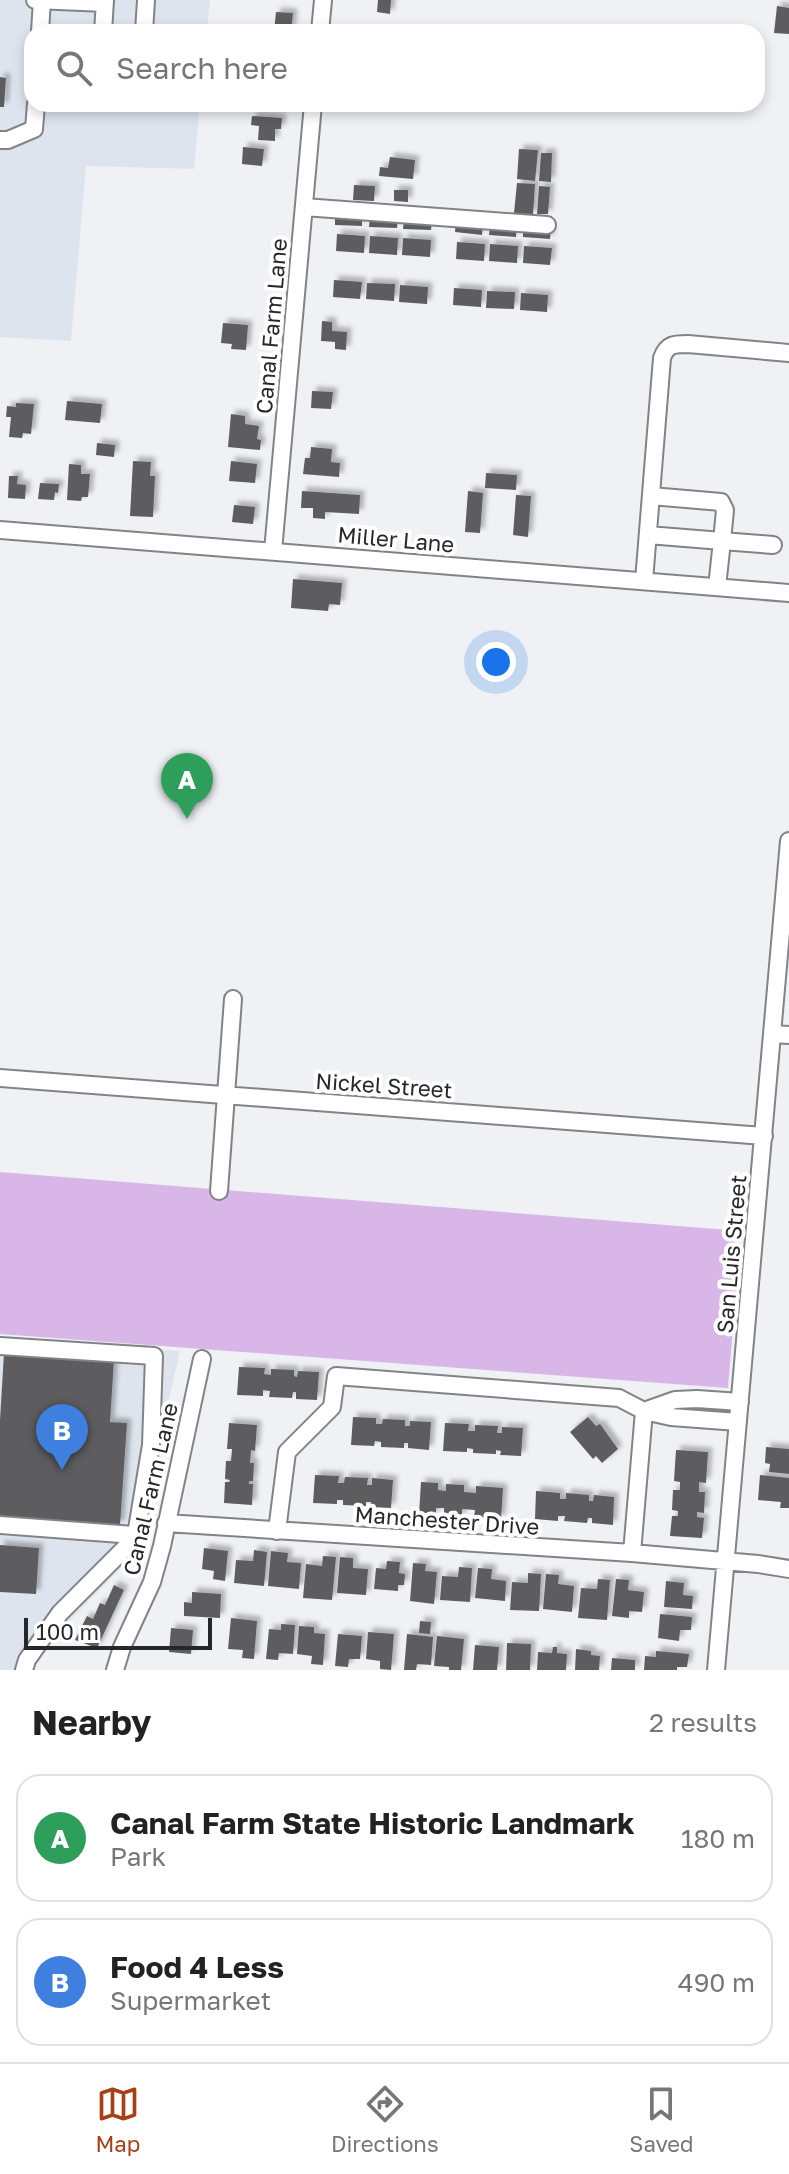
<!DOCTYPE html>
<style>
:root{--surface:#fff;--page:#f6f6f6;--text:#222;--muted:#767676;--line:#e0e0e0;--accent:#a64019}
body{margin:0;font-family:"Golos Text",sans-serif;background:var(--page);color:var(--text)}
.scale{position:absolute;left:24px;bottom:20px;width:188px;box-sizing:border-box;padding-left:8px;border:4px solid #262728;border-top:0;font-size:22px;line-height:28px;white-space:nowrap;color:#262728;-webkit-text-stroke:6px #fefeff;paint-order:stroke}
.you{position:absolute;left:496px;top:662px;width:28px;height:28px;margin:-20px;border:6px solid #fff;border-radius:50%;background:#1a73e8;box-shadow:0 0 0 12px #1a73e833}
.badge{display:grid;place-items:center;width:52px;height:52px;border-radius:50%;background:var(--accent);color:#fff;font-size:26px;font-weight:700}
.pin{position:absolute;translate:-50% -66px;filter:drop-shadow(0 2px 4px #0008)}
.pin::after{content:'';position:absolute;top:42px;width:28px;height:24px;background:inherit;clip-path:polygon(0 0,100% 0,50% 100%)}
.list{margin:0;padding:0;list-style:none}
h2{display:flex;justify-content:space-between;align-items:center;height:104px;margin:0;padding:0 32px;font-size:34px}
h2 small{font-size:26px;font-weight:400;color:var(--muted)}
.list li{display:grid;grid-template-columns:52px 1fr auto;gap:24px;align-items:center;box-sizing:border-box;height:128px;margin:0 16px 16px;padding:0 16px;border:2px solid var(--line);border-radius:24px}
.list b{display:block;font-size:30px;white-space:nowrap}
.list p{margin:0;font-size:26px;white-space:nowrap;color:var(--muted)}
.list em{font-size:26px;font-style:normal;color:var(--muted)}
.icon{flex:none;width:44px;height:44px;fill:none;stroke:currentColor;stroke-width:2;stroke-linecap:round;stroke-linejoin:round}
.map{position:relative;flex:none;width:789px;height:1670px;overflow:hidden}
.search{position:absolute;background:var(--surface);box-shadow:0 4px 12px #0003;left:24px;right:24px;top:24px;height:88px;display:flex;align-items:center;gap:20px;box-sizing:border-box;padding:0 28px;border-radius:24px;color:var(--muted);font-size:30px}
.sheet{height:392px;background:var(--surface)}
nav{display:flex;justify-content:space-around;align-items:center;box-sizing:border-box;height:112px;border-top:2px solid var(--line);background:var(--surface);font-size:22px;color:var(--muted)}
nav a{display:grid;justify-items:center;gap:4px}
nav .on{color:var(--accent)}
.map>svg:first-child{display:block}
.built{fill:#dee4ee}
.green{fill:#d8b6e8}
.building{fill:#5d5d5f;filter:url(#shadow)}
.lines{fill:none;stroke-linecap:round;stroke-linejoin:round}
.minor-casing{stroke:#828386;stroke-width:20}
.minor{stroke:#fff;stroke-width:16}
.labels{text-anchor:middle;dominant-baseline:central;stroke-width:8;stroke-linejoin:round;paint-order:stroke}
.street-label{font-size:22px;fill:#262728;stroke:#fefeff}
</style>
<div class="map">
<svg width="789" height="1670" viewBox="0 0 789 1670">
<defs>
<filter id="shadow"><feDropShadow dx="4.5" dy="-4.5" stdDeviation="2" flood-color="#0004"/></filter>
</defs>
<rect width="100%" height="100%" fill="#eff1f4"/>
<!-- built -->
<path class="built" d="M0,0H210L207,32H32V104H200L194,169L86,166L71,341L0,337Z
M0,1336L180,1351L133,1555L34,1658L33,1670H0Z"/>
<!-- green -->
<path class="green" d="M0,1172L741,1231L728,1388L0,1334Z"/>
<!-- building -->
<path class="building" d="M378,0H391L390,14L377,12Z
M777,6L789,8V34L774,33Z
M276,12L293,13L291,32H274Z
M0,77L6,78L4,107H0Z
M243,104H270V112L243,111Z
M252,116L282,118L281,129H275V141L258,140L259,126L251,125Z
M243,147L264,149L262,166L242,164Z
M519,149L538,150L535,181L517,179Z
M541,153H552L551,182L539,181Z
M390,157L415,160L413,179L379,176L380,167L388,168Z
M517,183L535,184L533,215L514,213Z
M354,185L375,186L374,201L353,200Z
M539,186L550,187L548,214H537Z
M394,190H408V202L394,201Z
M335,212L362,214V226L335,225Z
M370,215L398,217L397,228L369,227Z
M404,218L432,219L431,230L403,229Z
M456,221L483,224L482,235L455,232Z
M490,223L517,225L516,237L489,235Z
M523,226L551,228L550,239L523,237Z
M337,234L365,236L364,253L336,251Z
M370,236L398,238L397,255L369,253Z
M403,238L431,240L430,257L402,255Z
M457,242L485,244L484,261L456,259Z
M490,244L518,246L517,263L489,261Z
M524,246L552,248L550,265L523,263Z
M334,280L362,282L360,299L333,297Z
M367,283L395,284L394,301L366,299Z
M400,285L428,287L427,304L399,302Z
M454,288L482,290L481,307L453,305Z
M487,291L515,292L514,309L486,308Z
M521,293L548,295L547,312L520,310Z
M322,321L332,322V331L347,332L346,350L335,349V342L321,341Z
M223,323L248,325L246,350L231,349L232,344L221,343Z
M312,391L333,392L331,409L311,408Z
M67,401L102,404L100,423L65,420Z
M16,403L34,404L31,434L23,433L22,438L9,437L11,417H6L7,406L16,407Z
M231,414L245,416V424L259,426L257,439L261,440L260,450L228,447Z
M97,443L115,445L114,457L96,455Z
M311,447L332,449L331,462L340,463L339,477L303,474L305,458H310Z
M133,461L151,462L150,476H155L153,517L130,516Z
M231,461L257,464L255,483L229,481Z
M69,464L81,465V474H90L88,497H82L81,501L67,500Z
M486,473L517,475L516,490L485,488Z
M9,476H18L17,484L26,485L25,499L8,498Z
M40,483L59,484L58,493L55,492L54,500L38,499Z
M302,491L360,495L359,514L325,512V519L313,518V508H301Z
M468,491L483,493L480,533L465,532Z
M516,495L531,496L528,537L513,535Z
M234,505L255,507L253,524L232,522Z
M293,579L342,583L340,605L329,604L328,611L291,608Z
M4,1353L114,1360L110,1422L127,1423L120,1525L0,1517V1420Z
M239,1367L265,1368L264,1374L271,1375V1369L294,1370V1376L297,1377L298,1371L319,1372L317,1400L296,1399V1392H293L292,1398L269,1397L270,1391L263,1390V1396L237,1395Z
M353,1417L376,1418V1424H382L383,1419L405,1420V1426H410V1421L431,1422L429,1450L408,1448V1443H404V1448L381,1447V1442L375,1441L374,1446L351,1445Z
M588,1417L596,1426L600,1424L618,1449L602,1463L596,1456L593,1459L570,1432Z
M229,1423L257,1425L255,1451L251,1450L250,1463H254L253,1481H249V1484H253L252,1505L224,1503L225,1482H229L230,1480L225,1479L226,1461H231L232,1449H227Z
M445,1423L469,1424L468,1431H475V1425L498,1426L497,1433H502V1427L523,1428L521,1456L500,1455L501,1451L496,1450V1454L473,1453V1449L467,1448V1452L443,1451Z
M766,1447L789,1449V1474L769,1472L770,1464L765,1463Z
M676,1450L708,1452L706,1483L699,1482V1492H705L704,1513L697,1512V1517L704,1518L702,1538L670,1536L672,1516H678V1511L672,1510L673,1490H680V1482L674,1481Z
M315,1475L339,1476L338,1483H344L345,1477L368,1478L367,1485H372V1478L393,1480L391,1508L370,1507L371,1502H366V1506L343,1505V1500H337V1504L313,1503Z
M760,1475L789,1478V1508H780L781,1502L758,1500Z
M421,1482L438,1483V1490L446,1491V1484L464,1485V1492L476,1493V1486L503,1488L501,1519L474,1517L475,1510L462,1509V1517L444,1516V1508H436V1515L419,1514Z
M536,1491L560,1493V1499H566V1493L589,1495V1501H593L594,1495L614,1497L613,1525L592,1523V1518H588L587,1523L564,1521L565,1516H558V1521L535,1519Z
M0,1545L39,1548L36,1594L0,1592Z
M204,1548L228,1551L225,1581L213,1579L214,1571L202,1569Z
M254,1550L267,1552L264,1586L234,1583L236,1560L253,1561Z
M271,1551L288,1553L287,1562L301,1563L299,1589L268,1586Z
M323,1556L336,1557L332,1600L303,1598L306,1564L322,1566Z
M340,1557L353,1558V1568L368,1569L366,1595L337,1593Z
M387,1561L400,1562L399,1573L405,1574L404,1585H398V1591L374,1589L376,1568L386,1569Z
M413,1563L426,1564L425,1571L437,1572L434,1604L410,1601Z
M459,1567L472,1568L470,1602L440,1600L442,1576L458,1577Z
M478,1568L492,1569L491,1579L506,1581L505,1601L475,1598Z
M528,1573L541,1574L539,1611L510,1610L512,1582L528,1583Z
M546,1574L559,1575L558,1584L574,1586L572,1612L543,1609Z
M598,1579L610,1580L607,1620L578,1618L581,1588L597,1589Z
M616,1579L629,1580L628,1590L644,1592L642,1612L629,1611V1618L612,1616Z
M666,1581L684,1583L683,1595L693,1596L692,1609L664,1607Z
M114,1585L124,1590L97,1648L75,1640L87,1616L93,1619L100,1603L105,1605Z
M192,1592L221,1594L220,1618L184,1616V1602L192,1603Z
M660,1614L692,1617L691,1630H680L679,1641L658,1638Z
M231,1618L257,1621L254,1659L242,1658L243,1650L228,1649Z
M420,1621L431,1622L430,1634L419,1633Z
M281,1624L295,1625L293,1654L279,1653L278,1660L266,1659L269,1629L281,1630Z
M299,1626L314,1627V1633L325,1634L323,1665L311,1664L312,1656L297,1654Z
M171,1628L193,1630L191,1654L169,1652Z
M368,1632L394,1634L391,1670L380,1669V1661L366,1659Z
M338,1634L362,1636L360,1659H349L348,1667L335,1666Z
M407,1634L433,1637L431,1665L417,1664L416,1670H404Z
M437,1636L464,1639L461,1670H449V1667L434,1666Z
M507,1643L531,1644L530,1670H506Z
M475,1645L499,1647L497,1670H473Z
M553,1647H557V1653L567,1654L566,1670H537L538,1652L552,1653Z
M576,1649L591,1651V1655L600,1656L599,1670H575Z
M656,1651L689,1654L687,1667H677V1670H644L645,1656L656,1657Z
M612,1658L635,1660V1670H611Z"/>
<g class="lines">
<!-- minor casing -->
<g class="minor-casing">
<path id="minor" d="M35,0L105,3
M40,32L42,0
M103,32L105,0
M144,32L146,0
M320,32L323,0
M0,140H8L34,129L36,104
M304,207L547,225
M0,530L789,593
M648,535L722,541L725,510L721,502L651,496
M273,551L313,104
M644,581L662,358C667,344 674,344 688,344L789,353
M717,587L722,541L773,545
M773,1034L789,1035
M0,1078L764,1136
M219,1191L233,999
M0,1346L154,1356L151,1445L137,1529L134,1535L0,1525
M738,1422L671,1417L644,1411L675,1400L697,1399L740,1402
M166,1523L632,1553L758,1564L789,1569
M277,1531L287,1452L332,1407L336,1376L619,1398L644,1411L632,1553
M24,1670L27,1660L60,1613L130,1543L134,1535
M115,1670L122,1647L152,1582L162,1546L202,1359
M716,1670L789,841"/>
</g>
<!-- minor -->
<use href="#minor" class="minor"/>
</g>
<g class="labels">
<!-- street labels -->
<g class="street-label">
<text transform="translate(271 326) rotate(-85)">Canal Farm Lane</text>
<text transform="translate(396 539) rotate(5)">Miller Lane</text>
<text transform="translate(384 1085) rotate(4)">Nickel Street</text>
<text transform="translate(731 1254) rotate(-85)">San Luis Street</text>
<text transform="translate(150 1489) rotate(-77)">Canal Farm Lane</text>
<text transform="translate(447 1520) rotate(4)">Manchester Drive</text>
</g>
</g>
</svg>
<div class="scale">100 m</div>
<div class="you"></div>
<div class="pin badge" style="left:187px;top:819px;background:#2e9e5b">A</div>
<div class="pin badge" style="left:62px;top:1470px;background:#3f7fe0">B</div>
<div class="search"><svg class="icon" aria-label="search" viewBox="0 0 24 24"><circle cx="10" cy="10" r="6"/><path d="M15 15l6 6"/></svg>Search here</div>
</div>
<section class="sheet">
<h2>Nearby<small>2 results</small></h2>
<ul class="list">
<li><span class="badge" style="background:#2e9e5b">A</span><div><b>Canal Farm State Historic Landmark</b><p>Park</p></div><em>180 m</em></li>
<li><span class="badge" style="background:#3f7fe0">B</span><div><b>Food 4 Less</b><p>Supermarket</p></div><em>490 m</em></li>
</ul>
</section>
<nav>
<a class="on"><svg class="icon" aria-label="map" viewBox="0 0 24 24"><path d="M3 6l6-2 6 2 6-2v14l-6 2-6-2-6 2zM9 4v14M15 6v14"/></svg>Map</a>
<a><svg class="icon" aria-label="directions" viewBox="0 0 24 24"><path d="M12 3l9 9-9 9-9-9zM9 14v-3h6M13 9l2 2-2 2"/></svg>Directions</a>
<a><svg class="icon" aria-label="saved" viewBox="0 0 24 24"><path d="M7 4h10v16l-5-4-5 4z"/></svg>Saved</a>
</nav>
